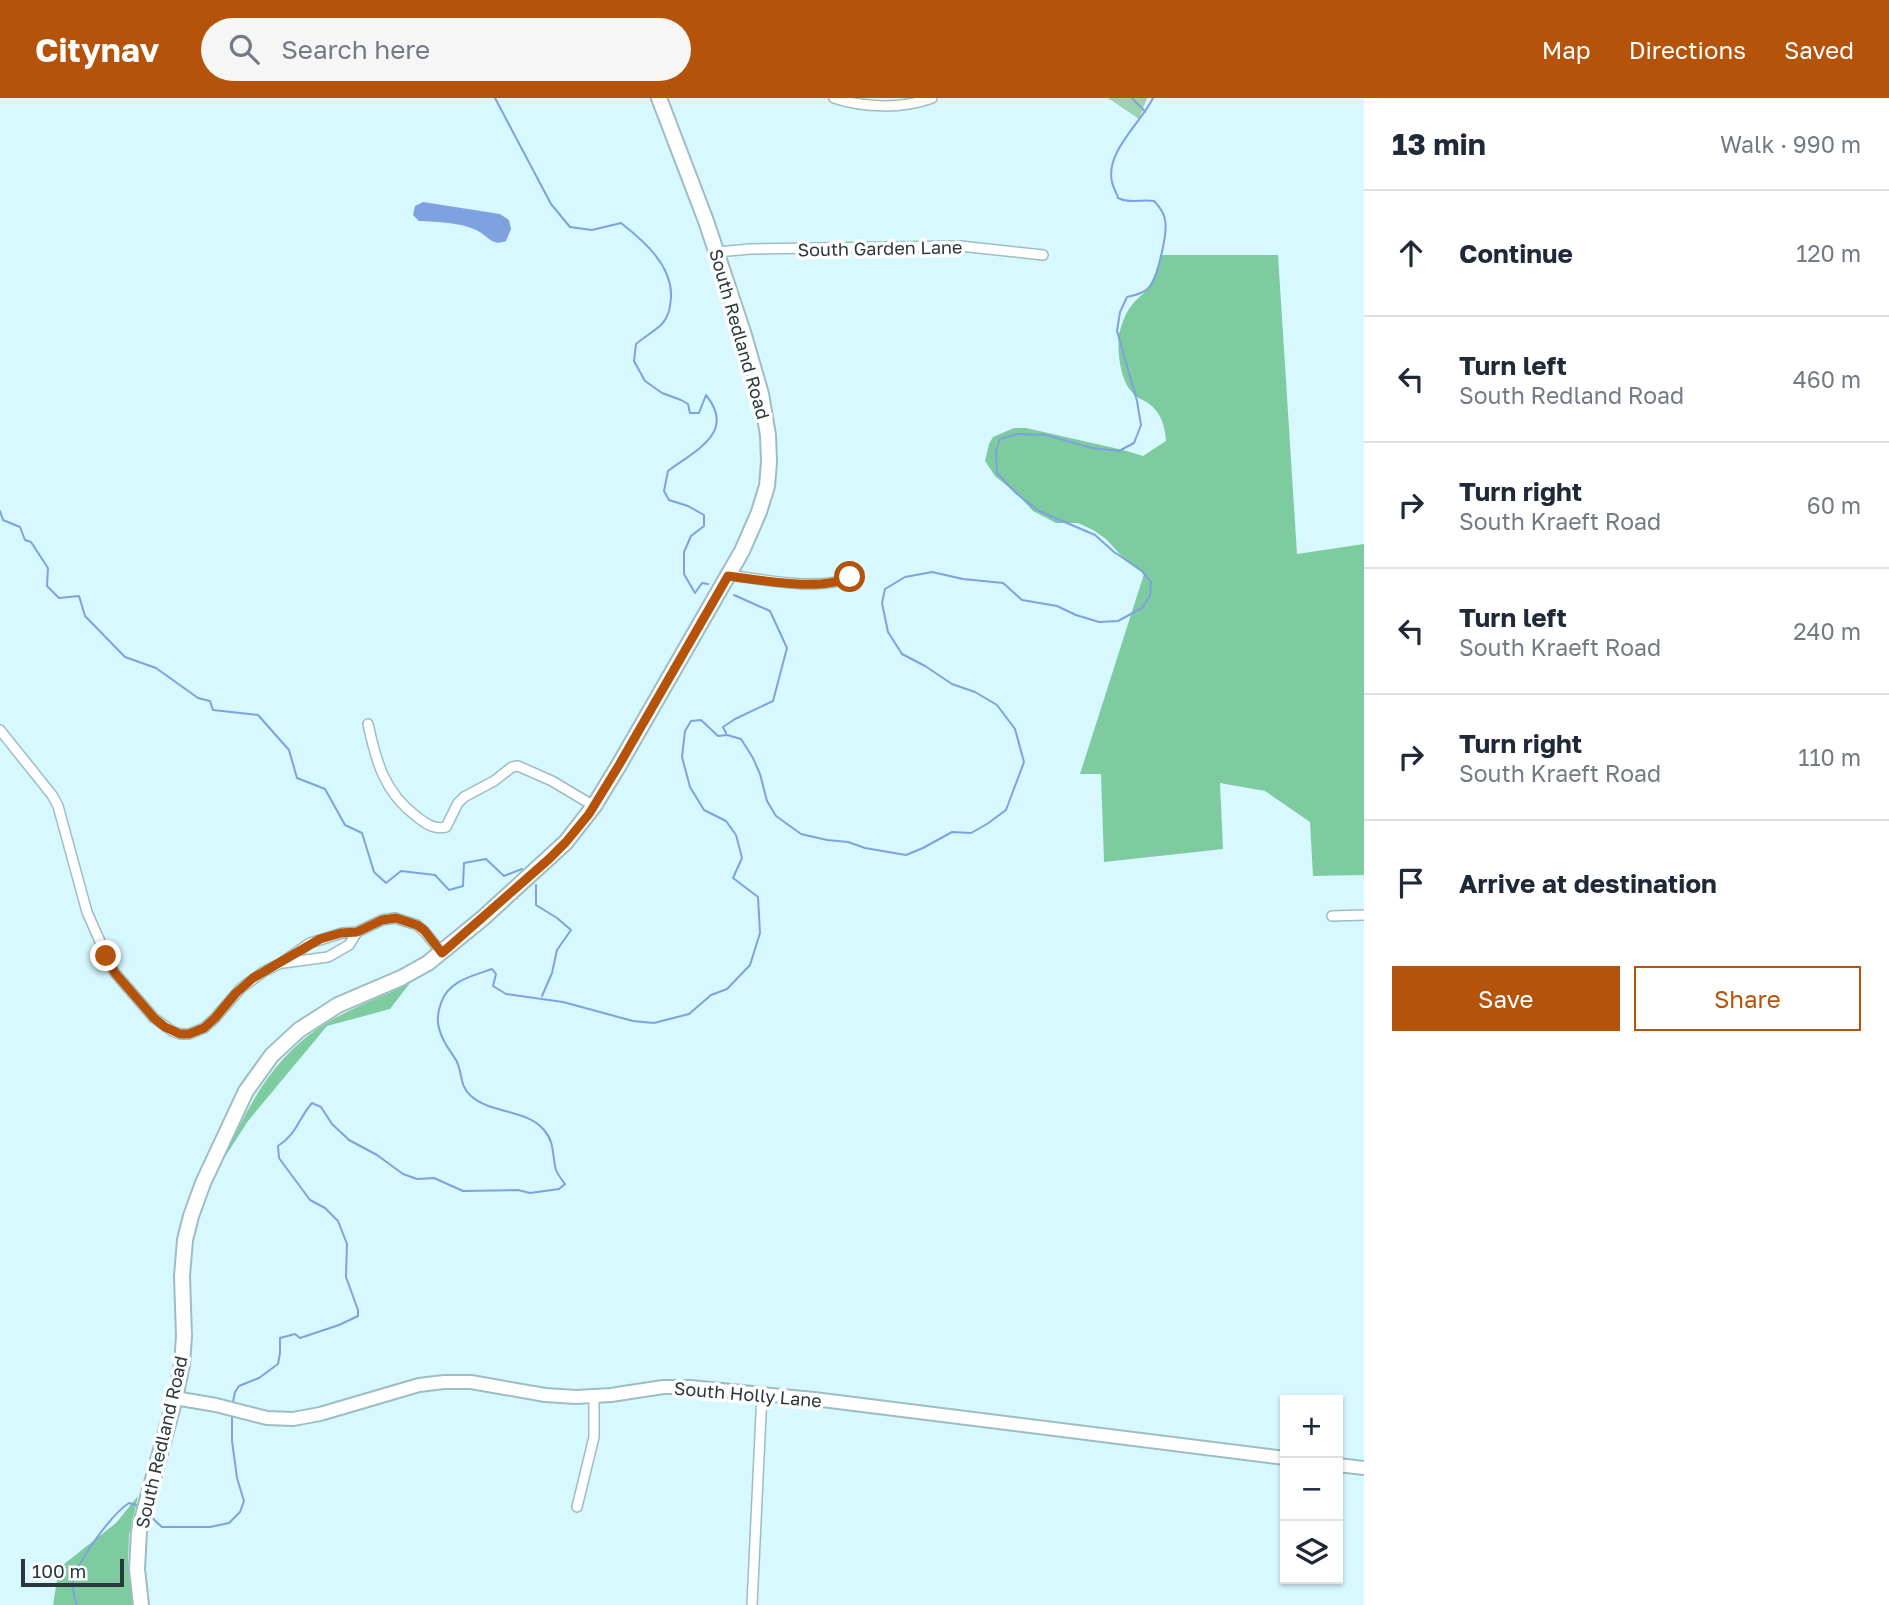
<!DOCTYPE html>
<meta charset="utf-8">
<style>
:root{--surface:#fff;--page:#f6f6f7;--text:#1f2937;--muted:#747a83;--line:#e0e1e3;--accent:#b45309}
body{margin:0;font-family:"Golos Text",sans-serif;background:var(--page);color:var(--text)}
.controls{position:absolute;right:21px;bottom:21px;display:grid;overflow:hidden;border-radius:0px;box-shadow:0 2px 5px #0004}
.controls button{width:63px;height:63px;display:grid;place-items:center;padding:0;border:0;border-bottom:2px solid var(--line);background:var(--surface);color:var(--text);font:35px sans-serif}
.scale{position:absolute;left:21px;bottom:18px;width:103px;box-sizing:border-box;padding-left:7px;border:4px solid #2b383a;border-top:0;font-size:19px;line-height:24px;white-space:nowrap;color:#2b383a;-webkit-text-stroke:5px #fefefe;paint-order:stroke}
.stop{position:absolute;width:21px;height:21px;margin:-16px;border:5px solid #b45309;border-radius:50%;background:#fff}
.stop.end{background:#b45309;border-color:#fff;box-shadow:0 2px 7px #0008}
.list{margin:0;padding:0;list-style:none}
h2{display:flex;justify-content:space-between;align-items:center;height:91px;margin:0;padding:0 28px;font-size:30px}
h2 small{font-size:23px;font-weight:400;color:var(--muted)}
.list li{display:grid;grid-template-columns:46px 1fr auto;gap:21px;align-items:center;box-sizing:border-box;height:126px;padding:0 28px;border-top:2px solid var(--line)}
.list b{display:block;font-size:26px;white-space:nowrap}
.list p{margin:0;font-size:23px;white-space:nowrap;color:var(--muted)}
.list em{font-size:23px;font-style:normal;color:var(--muted)}
.actions{display:flex;gap:14px;padding:21px 28px}
.actions a{flex:1;padding:16px 0;border:2px solid var(--accent);border-radius:0px;text-align:center;font-size:24px;color:var(--accent)}
.actions .main{background:var(--accent);color:#fff}
.icon{flex:none;width:38px;height:38px;fill:none;stroke:currentColor;stroke-width:2;stroke-linecap:round;stroke-linejoin:round}
.map{position:relative;flex:none;width:1364px;height:1507px;overflow:hidden}
header{display:flex;align-items:center;gap:42px;box-sizing:border-box;height:98px;padding:0 35px;background:var(--accent);color:#fff}
header strong{font-size:33px}
nav{display:flex;gap:38px;margin-inline-start:auto;font-size:24px}
.search{width:490px;height:63px;background:var(--page);display:flex;align-items:center;gap:18px;box-sizing:border-box;padding:0 24px;border-radius:38px;color:var(--muted);font-size:26px}
main{display:flex}
aside{flex:1;background:var(--surface)}
.map>svg:first-child{display:block}
.green{fill:#9dd2b2}
.forest{fill:#7fcba0}
.water{fill:#7ea2df}
.lines{fill:none;stroke-linecap:round;stroke-linejoin:round}
.stream{stroke:#7ea2df;stroke-width:2}
.street-casing{stroke:#9dbdc3;stroke-width:12}
.secondary-casing{stroke:#9dbdc3;stroke-width:16}
.primary-casing{stroke:#9dbdc3;stroke-width:18}
.street{stroke:#fff;stroke-width:9}
.secondary{stroke:#fff;stroke-width:12}
.primary{stroke:#fff;stroke-width:14}
.route{stroke:#b45309;stroke-width:9}
.labels{text-anchor:middle;dominant-baseline:central;stroke-width:7;stroke-linejoin:round;paint-order:stroke}
.street-label{font-size:18px;fill:#2b383a;stroke:#fefefe}
</style>
<header>
<strong>Citynav</strong>
<div class="search"><svg class="icon" aria-label="search" viewBox="0 0 24 24"><circle cx="10" cy="10" r="6"/><path d="M15 15l6 6"/></svg>Search here</div>
<nav><a>Map</a><a>Directions</a><a>Saved</a></nav>
</header>
<main>
<div class="map">
<svg width="1364" height="1507" viewBox="0 0 1364 1507">
<rect width="100%" height="100%" fill="#d7f8fe"/>
<!-- green -->
<path class="green" d="M1108,0H1147L1139,21Z"/>
<!-- forest -->
<path class="forest" d="M1162,157H1278L1297,456L1364,446V777L1313,778L1310,724L1265,693L1220,685L1223,751L1104,764L1101,676H1080L1144,476L1126,463L1106,441L1093,432L1078,425H1056L1033,413L1018,397L995,378L985,363L989,346L993,339L1014,330H1026L1123,352L1143,358L1166,343C1165,328 1161,314 1148,305C1142,301 1136,300 1131,293C1120,281 1117,252 1119,236C1121,228 1126,213 1132,207C1136,201 1143,197 1147,191C1154,181 1158,169 1162,157Z
M410,885L390,911L327,928L248,1023L221,1065C252,1002 275,951 341,917C363,905 387,897 410,885Z
M138,1398L129,1437L128,1463L134,1507H53L59,1470L116,1425Z"/>
<!-- water -->
<path class="water" d="M423,104L500,116L509,122L511,131L506,143C491,149 488,137 476,132C458,124 439,124 419,123L413,117L415,108Z"/>
<g class="lines">
<!-- stream -->
<path class="stream" d="M495,0L551,106L570,129L592,132L621,125C644,143 673,168 671,200C670,210 669,218 662,226C655,233 644,239 636,246L634,263L645,283L662,295L681,302L688,306L690,315H699L706,297C737,335 694,353 668,373L664,393L669,402L688,408L704,417V428L691,438L684,454V476L695,495L702,485L708,486
M1132,0C1135,5 1140,7 1145,14
M0,413L3,422L20,429L25,442L31,444L48,470L47,488L59,500L79,498L85,518L125,559L156,570L198,600L210,603L213,612L258,617L289,652L297,680L325,691L345,727L362,735L374,774L386,785L401,773L435,777L449,792L463,788L464,765L486,761L504,778L522,771
M726,635L723,629L735,621L773,603L787,550L770,513L734,497
M536,787V807L557,820L571,832L557,852L552,875L542,898
M233,1304L235,1294L239,1288L259,1280L278,1266L280,1255V1240L295,1236L300,1240L339,1227L358,1218V1212L346,1179L347,1146L338,1123L325,1110L310,1102L279,1060L278,1048C297,1036 298,1021 312,1005L321,1009L332,1026L349,1042L377,1057L403,1076L417,1081L434,1080L463,1093L518,1092L530,1095L559,1091L565,1086C562,1082 558,1077 556,1072C552,1058 555,1044 544,1032C527,1011 491,1016 471,998C459,987 463,977 457,964C453,956 447,950 443,941C437,928 436,919 441,905C448,883 472,878 492,871L496,876L493,888L506,896L563,904L633,923L654,925L689,916L711,897L727,891L750,867L760,835L758,799L733,780L742,760L736,737L726,723L704,712L690,689L682,659L685,633L691,623L701,622L718,638L727,637L741,641L753,660L760,676L767,703L776,718L801,736L827,742L848,744L865,750L906,757L923,750L952,734L971,735L987,726L1006,712L1024,664L1015,631L997,607L975,594L952,586L925,568L902,556L888,534L882,505L885,491L905,479L932,474L963,481L1003,485L1022,502L1057,508L1076,517L1099,524L1118,523L1142,510L1150,498L1151,484L1141,472L1114,454L1095,437L1039,413L1017,396L997,375L996,353L1000,341L1017,336L1046,337L1092,350L1119,353L1134,345L1141,327L1137,303L1117,233L1120,214L1127,199C1136,197 1145,195 1151,187C1158,176 1168,134 1165,122C1164,115 1159,108 1154,103C1141,101 1130,106 1118,100C1117,95 1113,90 1112,84C1105,54 1141,25 1153,0
M151,1419L162,1429H210L229,1425L240,1414L244,1403L237,1380L232,1343V1317
M77,1507C75,1500 72,1493 73,1485C75,1465 113,1415 129,1405L139,1408"/>
<!-- street casing -->
<g class="street-casing">
<path id="street" d="M834,0C864,10 902,11 932,0
M717,154L750,151L960,148L1043,157
M728,477C762,481 820,494 850,479
M368,626C376,663 384,694 416,718C425,725 433,732 446,729L458,705L464,699L494,683L512,669L518,668L552,683L594,708
M0,632L52,697L58,708L87,814L109,864L115,875L154,920L172,933L180,936H189L204,930L215,920L241,890L263,874L281,865L310,845L342,835L357,834L382,822L395,820L417,827L424,833L442,855
M1332,818L1364,817
M283,865L328,859L349,847L357,834
M577,1409L594,1339V1298
M752,1507L762,1295"/>
</g>
<!-- secondary casing -->
<g class="secondary-casing">
<path id="secondary" d="M175,1300L216,1307L267,1320L293,1321L320,1316L419,1287L444,1284H471L545,1297L576,1299L611,1297L663,1289H690L814,1301L1285,1360
M1338,1367L1364,1370"/>
</g>
<!-- primary casing -->
<g class="primary-casing">
<path id="primary" d="M141,1507L137,1471L139,1433L175,1300L182,1266L184,1238L182,1178L185,1142L191,1118L203,1085L246,993L272,957L299,932L338,907L401,880L428,865L483,820L566,744L594,708L619,667L742,453L759,414L767,388L769,364L768,337L761,296L743,234L706,123L659,0"/>
</g>
<!-- street -->
<use href="#street" class="street"/>
<!-- secondary -->
<use href="#secondary" class="secondary"/>
<!-- primary -->
<use href="#primary" class="primary"/>
</g>
<g class="lines">
<!-- route -->
<path class="route" d="M106,858L115,875L154,920L165,929L180,936H189L204,930L215,920L236,895L253,880L320,841L341,835L357,834L382,822L396,820L417,827L424,832L442,855L549,761L566,744L589,716L619,667L728,478C762,482 820,494 850,479"/>
</g>
<g class="labels">
<!-- street labels -->
<g class="street-label">
<text transform="translate(880 150) rotate(-1)">South Garden Lane</text>
<text transform="translate(740 236) rotate(74)">South Redland Road</text>
<text transform="translate(748 1296) rotate(5)">South Holly Lane</text>
<text transform="translate(161 1344) rotate(-77)">South Redland Road</text>
</g>
</g>
</svg>
<div class="controls">
<button>+</button>
<button>−</button>
<button><svg class="icon" aria-label="layers" viewBox="0 0 24 24"><path d="M12 4l9 5-9 5-9-5zM3 14l9 5 9-5"/></svg></button>
</div>
<div class="scale">100 m</div>
<div class="stop" style="left:850px;top:479px"></div>
<div class="stop end" style="left:106px;top:858px"></div>
</div>
<aside>
<h2>13 min<small>Walk · 990 m</small></h2>
<ul class="list">
<li><svg class="icon" aria-label="ahead" viewBox="0 0 24 24"><path d="M12 20V5M6 11l6-6 6 6"/></svg><div><b>Continue</b></div><em>120 m</em></li>
<li><svg class="icon" aria-label="left" viewBox="0 0 24 24"><path d="M17 20v-9H6M10 6l-5 5 5 5"/></svg><div><b>Turn left</b><p>South Redland Road</p></div><em>460 m</em></li>
<li><svg class="icon" aria-label="right" viewBox="0 0 24 24"><path d="M7 20v-9h11M14 6l5 5-5 5"/></svg><div><b>Turn right</b><p>South Kraeft Road</p></div><em>60 m</em></li>
<li><svg class="icon" aria-label="left" viewBox="0 0 24 24"><path d="M17 20v-9H6M10 6l-5 5 5 5"/></svg><div><b>Turn left</b><p>South Kraeft Road</p></div><em>240 m</em></li>
<li><svg class="icon" aria-label="right" viewBox="0 0 24 24"><path d="M7 20v-9h11M14 6l5 5-5 5"/></svg><div><b>Turn right</b><p>South Kraeft Road</p></div><em>110 m</em></li>
<li><svg class="icon" aria-label="arrive" viewBox="0 0 24 24"><path d="M6 21V4h12l-3 4 3 4H6"/></svg><div><b>Arrive at destination</b></div></li>
</ul>
<div class="actions"><a class="main">Save</a><a>Share</a></div>
</aside>
</main>
